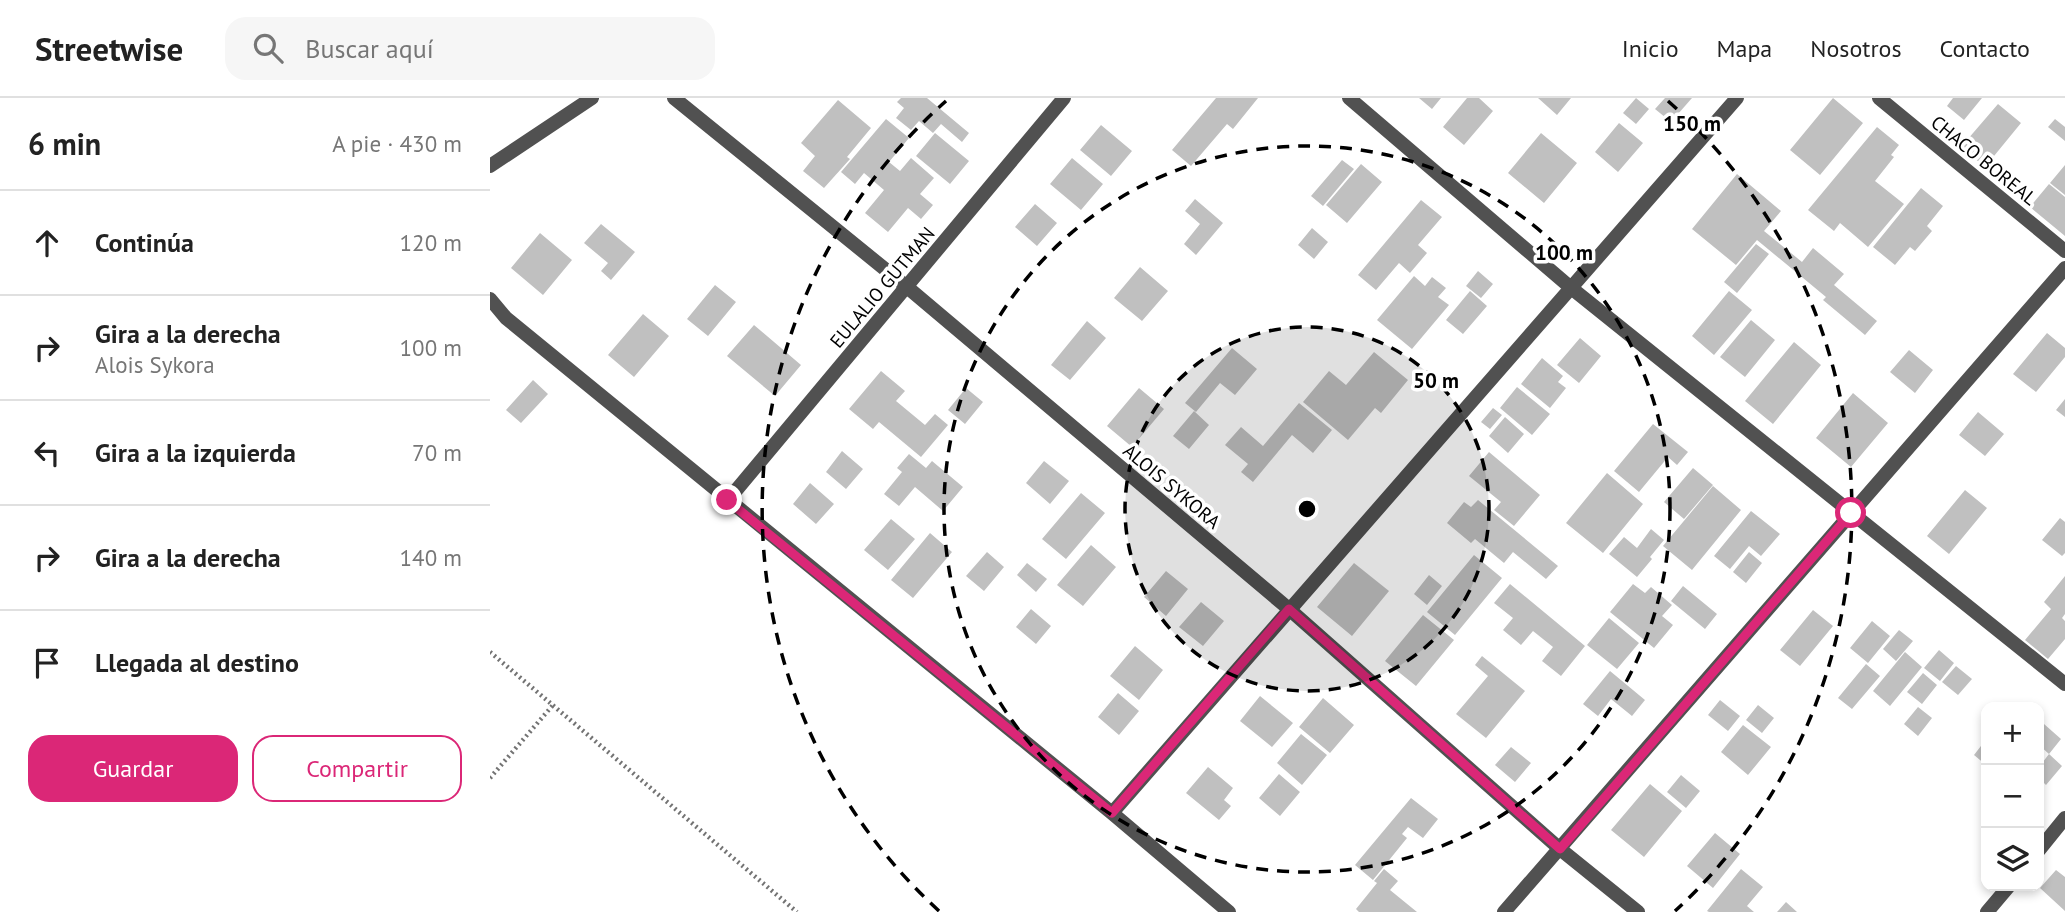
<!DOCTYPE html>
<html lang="es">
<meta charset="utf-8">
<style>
:root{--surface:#fff;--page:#f6f6f6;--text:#222;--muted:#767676;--line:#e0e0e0;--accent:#db2777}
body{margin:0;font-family:"PT Sans",sans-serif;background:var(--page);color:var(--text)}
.controls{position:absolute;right:21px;bottom:21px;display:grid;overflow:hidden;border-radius:14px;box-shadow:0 4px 10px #0003}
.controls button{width:63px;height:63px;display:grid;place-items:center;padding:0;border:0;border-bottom:2px solid var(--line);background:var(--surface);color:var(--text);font:35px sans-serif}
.stop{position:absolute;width:21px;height:21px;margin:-16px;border:5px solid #db2777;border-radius:50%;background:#fff}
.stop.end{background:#db2777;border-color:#fff;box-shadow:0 2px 7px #0008}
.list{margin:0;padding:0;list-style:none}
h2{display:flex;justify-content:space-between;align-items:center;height:91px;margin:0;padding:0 28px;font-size:30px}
h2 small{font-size:23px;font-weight:400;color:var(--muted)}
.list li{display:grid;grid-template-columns:46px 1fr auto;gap:21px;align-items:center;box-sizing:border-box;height:105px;padding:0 28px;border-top:2px solid var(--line)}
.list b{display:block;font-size:26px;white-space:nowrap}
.list p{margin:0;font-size:23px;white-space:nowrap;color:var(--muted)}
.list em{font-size:23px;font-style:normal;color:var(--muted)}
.actions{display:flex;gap:14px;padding:21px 28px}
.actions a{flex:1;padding:16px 0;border:2px solid var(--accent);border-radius:21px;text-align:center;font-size:24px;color:var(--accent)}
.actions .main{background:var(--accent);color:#fff}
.icon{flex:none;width:38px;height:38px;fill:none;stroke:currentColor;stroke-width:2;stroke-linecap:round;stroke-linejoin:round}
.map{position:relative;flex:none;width:1575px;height:814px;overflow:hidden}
header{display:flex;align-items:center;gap:42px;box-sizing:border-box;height:98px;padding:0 35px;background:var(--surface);border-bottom:2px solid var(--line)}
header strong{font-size:33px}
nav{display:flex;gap:38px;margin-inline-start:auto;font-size:24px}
.search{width:490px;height:63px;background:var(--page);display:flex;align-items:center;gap:18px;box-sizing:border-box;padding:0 24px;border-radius:21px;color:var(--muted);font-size:26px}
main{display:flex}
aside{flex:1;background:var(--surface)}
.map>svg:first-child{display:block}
.building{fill:#c0c0c0}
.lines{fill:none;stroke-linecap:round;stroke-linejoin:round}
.path{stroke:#737373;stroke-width:4.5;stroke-dasharray:2 3.5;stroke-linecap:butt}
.minor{stroke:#515151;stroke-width:14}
.tertiary{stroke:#515151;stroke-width:14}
.route{stroke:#db2777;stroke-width:9}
.ring{fill:none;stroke:#000;stroke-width:3.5;stroke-dasharray:12 9}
.labels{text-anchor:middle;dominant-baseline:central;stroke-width:7;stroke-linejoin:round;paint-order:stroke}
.street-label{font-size:19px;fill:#000;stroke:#fff}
.centre{fill:#000;stroke:#fff;stroke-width:3.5}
.ring-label{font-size:21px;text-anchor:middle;font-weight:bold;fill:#000;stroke:#fff;stroke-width:7;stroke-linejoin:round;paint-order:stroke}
</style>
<header>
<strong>Streetwise</strong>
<div class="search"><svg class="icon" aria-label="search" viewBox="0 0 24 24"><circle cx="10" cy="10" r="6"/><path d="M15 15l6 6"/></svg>Buscar aquí</div>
<nav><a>Inicio</a><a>Mapa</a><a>Nosotros</a><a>Contacto</a></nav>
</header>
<main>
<aside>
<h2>6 min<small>A pie · 430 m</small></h2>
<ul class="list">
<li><svg class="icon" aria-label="ahead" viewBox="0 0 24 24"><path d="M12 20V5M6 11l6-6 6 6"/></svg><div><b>Continúa</b></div><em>120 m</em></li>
<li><svg class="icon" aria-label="right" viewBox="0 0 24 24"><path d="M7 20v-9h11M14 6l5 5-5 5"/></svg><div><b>Gira a la derecha</b><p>Alois Sykora</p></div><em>100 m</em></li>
<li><svg class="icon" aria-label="left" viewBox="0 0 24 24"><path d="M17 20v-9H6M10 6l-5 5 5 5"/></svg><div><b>Gira a la izquierda</b></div><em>70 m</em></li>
<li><svg class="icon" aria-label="right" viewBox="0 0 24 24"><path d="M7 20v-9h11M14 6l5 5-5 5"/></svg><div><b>Gira a la derecha</b></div><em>140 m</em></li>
<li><svg class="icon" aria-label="arrive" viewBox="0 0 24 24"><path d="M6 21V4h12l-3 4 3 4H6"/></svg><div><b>Llegada al destino</b></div></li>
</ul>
<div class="actions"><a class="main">Guardar</a><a>Compartir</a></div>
</aside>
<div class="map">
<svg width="1575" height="814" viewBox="0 0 1575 814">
<rect width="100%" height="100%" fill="#fff"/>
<!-- building -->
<path class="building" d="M411,0H437L479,35L472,44L451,26L443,35L429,23L421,32L406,20L414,10L407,4Z
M726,0H768L743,31L737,26L701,68L682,52Z
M929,0H951L942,11Z
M977,0H989L1003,13L974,47L953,29Z
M1048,0H1081L1067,17Z
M1146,0L1159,11L1146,26L1133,15Z
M1175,0H1202L1181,24L1165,11Z
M1343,0L1373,25L1330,77L1300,52Z
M1463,0H1492L1474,22L1457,8Z
M348,2L381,30L357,59L360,61L334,90L313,73L325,58L311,45Z
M1508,6L1531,25L1495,69L1471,49Z
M396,21L419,40L399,64L410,73L421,60L444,80L430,96L443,107L431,121L418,110L398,134L375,115L394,92L374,75L365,86L351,74Z
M1565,21L1575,29V43L1558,29Z
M1129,25L1153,45L1128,74L1105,54Z
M611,27L642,53L621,78L590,52Z
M1387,29L1409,47L1401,57L1404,59L1385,83L1414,106L1378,149L1350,125L1344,133L1318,112Z
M445,35L479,63L460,86L426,58Z
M1051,35L1087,65L1054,105L1018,75Z
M582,60L613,86L591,112L560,86Z
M852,62L864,71L833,108L821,98Z
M871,66L892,84L857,125L836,107Z
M1575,67V97L1560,85Z
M1247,76L1291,113L1274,133L1312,164L1323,150L1354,176L1344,187L1387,223L1375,237L1333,202L1336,199L1267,142L1246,167L1202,131Z
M1559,86L1575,99V138L1540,109Z
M1431,90L1453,108L1437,128L1442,133L1425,153L1420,149L1405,167L1383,149Z
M705,101L733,125L706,157L694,146L710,126L695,113Z
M931,102L952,119L928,147L937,155L920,175L909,165L886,192L868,177Z
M545,106L567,125L547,148L525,129Z
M111,126L145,154L121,182L111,173L118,165L94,145Z
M822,130L838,144L824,161L808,147Z
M50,135L82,162L53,197L21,170Z
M1266,146L1279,156L1247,195L1234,184Z
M650,169L678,193L652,223L624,200Z
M988,173L1003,186L991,200L976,188Z
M924,178L935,188L942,179L956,190L948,199L959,207L922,251L887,222Z
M225,187L246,204L218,238L197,221Z
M980,193L997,208L973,236L956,222Z
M1239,193L1262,212L1224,257L1202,238Z
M153,216L179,238L144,279L118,257Z
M1261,222L1285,242L1255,279L1230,259Z
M597,223L616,240L580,282L561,267Z
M264,227L311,267L285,298L237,258Z
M1557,235L1575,250V259L1546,294L1523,276Z
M1090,240L1111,258L1089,285L1067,267Z
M1304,244L1331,267L1283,326L1255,303Z
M742,250L767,271L745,297L730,285L706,314L695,305Z
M1419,252L1443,272L1425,295L1400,274Z
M884,254L918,282L891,315L885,310L858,342L813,304L839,273L856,287Z
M1052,260L1073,278L1068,284L1076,290L1060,310L1031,286Z
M391,273L415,293L406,303L435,327L445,316L458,327L431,359L389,324L383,331L359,311Z
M43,282L58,296L31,325L16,312Z
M1027,289L1060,316L1042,337L1010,310Z
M476,290L493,304L475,326L458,312Z
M649,290L674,311L642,349L617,328Z
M1363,295L1398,325L1361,369L1326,340Z
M1575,301V319L1566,312Z
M809,305L842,332L823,355L802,337L763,384L751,374L758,366L735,347L751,329L773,348Z
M1003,310L1012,317L1000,331L991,324Z
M704,313L719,327L699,351L683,338Z
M1488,314L1514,336L1495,358L1469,337Z
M1015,319L1034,336L1018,355L999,338Z
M1163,326L1198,354L1187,367L1178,359L1149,394L1124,373Z
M352,353L373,371L356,391L336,374Z
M999,354L1050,397L1024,428L1004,412L1011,404L979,378Z
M419,356L436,370L442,363L473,389L453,413L425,389L409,408L394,396L412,374L407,370Z
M554,363L579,383L560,406L536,385Z
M1203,370L1223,387L1194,421L1174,404Z
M1117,375L1153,406L1113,455L1076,425Z
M320,385L344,406L326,426L303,406Z
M1223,388L1251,412L1202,472L1173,448Z
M1475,392L1497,410L1459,456L1437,438Z
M591,395L615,415L576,461L552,441Z
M988,402L1068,468L1056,481L1023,454L1014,465L985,441L981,445L957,425L974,404L981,409Z
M1261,413L1290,436L1271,458L1259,448L1240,471L1224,458Z
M1570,420L1575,424V455L1572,458L1552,442Z
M401,421L425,441L398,472L374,452Z
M1161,431L1174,442L1160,459L1162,461L1147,479L1119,456L1134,439L1147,450Z
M440,435L462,454L423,500L401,482Z
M601,447L626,469L593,508L567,487Z
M497,454L514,469L494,493L476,478Z
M1259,454L1272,465L1256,485L1243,474Z
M984,457L1012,480L965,537L937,514Z
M537,465L557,481L546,494L527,477Z
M864,465L899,493L862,538L827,509Z
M676,473L698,491L676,518L654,499Z
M939,477L952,488L937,507L924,496Z
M1575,478V516L1572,520L1575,523V541L1558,561L1535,542L1561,511L1554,504Z
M1020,486L1095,548L1071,578L1052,563L1063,549L1043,533L1031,547L1013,532L1023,520L1004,505Z
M1143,486L1155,495L1161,489L1182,507L1172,518L1183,527L1164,550L1120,514Z
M1193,488L1227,516L1215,531L1181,503Z
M711,504L734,523L713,548L689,529Z
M541,511L561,528L546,546L526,529Z
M1323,512L1343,528L1310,568L1290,552Z
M933,517L964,542L926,588L895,563Z
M1119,520L1149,545L1127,571L1097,547Z
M1382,523L1400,538L1378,565L1360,550Z
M1409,532L1423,543L1406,563L1393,551Z
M645,548L673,572L649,602L620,578Z
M1449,552L1464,565L1450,583L1434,570Z
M1415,554L1432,569L1400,608L1383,593Z
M992,558L1035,593L996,640L966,616L998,578L985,567Z
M1376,566L1390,578L1362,611L1348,600Z
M1466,568L1482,581L1468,597L1452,584Z
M1120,573L1155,602L1142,618L1121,601L1108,618L1093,606Z
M1433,575L1447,587L1432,606L1417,594Z
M628,595L649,613L629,637L608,619Z
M770,598L803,625L782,649L750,623Z
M833,600L864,627L840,655L809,629Z
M1230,602L1250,618L1238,633L1218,617Z
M1268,607L1284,620L1272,635L1256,622Z
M1428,609L1442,620L1428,638L1414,626Z
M1554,626L1571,641L1559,656L1549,647V632Z
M1253,627L1281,649L1258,677L1231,654Z
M811,636L837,657L812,687L787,665Z
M1494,644L1496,645V667L1484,657Z
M1021,649L1041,665L1025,684L1005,667Z
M1559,656L1572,668L1556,687L1549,680V669Z
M718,669L743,690L734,702L741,708L729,722L696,695Z
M789,676L810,694L790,718L769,700Z
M1191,677L1210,693L1196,710L1177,694Z
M1160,686L1192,713L1154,759L1121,732Z
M921,700L948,721L933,740L918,729L912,736L917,740L883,782L865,767Z
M1225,735L1250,756L1223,790L1197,768Z
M894,771L908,783L900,792L927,814H869L866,811L887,785L884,783Z
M1251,771L1273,789L1257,808L1264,814H1219L1217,813Z
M1566,772L1575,779V813L1550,790Z
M1296,804L1307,814H1287Z"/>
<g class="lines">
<!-- path -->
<path class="path" d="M0,554L307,814
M0,680L63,607"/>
<!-- minor -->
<path class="minor" d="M859,0L1080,189L1575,586
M1389,0L1575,153
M0,68L102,0
M0,201L16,220L622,715L739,814
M238,402L574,0
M622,715L1247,0
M1549,752L1575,720
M1014,814L1575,170
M1497,814L1519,788"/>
<!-- tertiary -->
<path class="tertiary" d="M184,0L417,189L799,511L1070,751L1148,814"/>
</g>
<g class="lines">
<!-- route -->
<path class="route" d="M237,402L622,715L799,511L1070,751L1361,415"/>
</g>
<!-- distance rings -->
<circle cx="817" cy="411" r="182" fill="#000" fill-opacity=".12"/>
<g class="ring">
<circle cx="817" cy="411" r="182"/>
<circle cx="817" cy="411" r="363"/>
<path d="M449 813A545 545 0 0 1 456 3M1178 3A545 545 0 0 1 1185 813"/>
</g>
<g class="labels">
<!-- street labels -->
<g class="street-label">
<text transform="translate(1494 62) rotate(39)">CHACO BOREAL</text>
<text transform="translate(392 189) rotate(-50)">EULALIO GUTMAN</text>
<text transform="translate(682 388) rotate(40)">ALOIS SYKORA</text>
</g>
</g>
<circle cx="817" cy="411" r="10" class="centre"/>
<g class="ring-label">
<text x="1202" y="33">150 m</text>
<text x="1074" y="162">100 m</text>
<text x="946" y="290">50 m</text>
</g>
</svg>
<div class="controls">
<button>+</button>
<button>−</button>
<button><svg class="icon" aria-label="layers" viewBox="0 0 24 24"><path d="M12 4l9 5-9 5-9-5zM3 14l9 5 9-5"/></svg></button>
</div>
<div class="stop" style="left:1361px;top:415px"></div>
<div class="stop end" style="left:237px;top:402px"></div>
</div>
</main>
